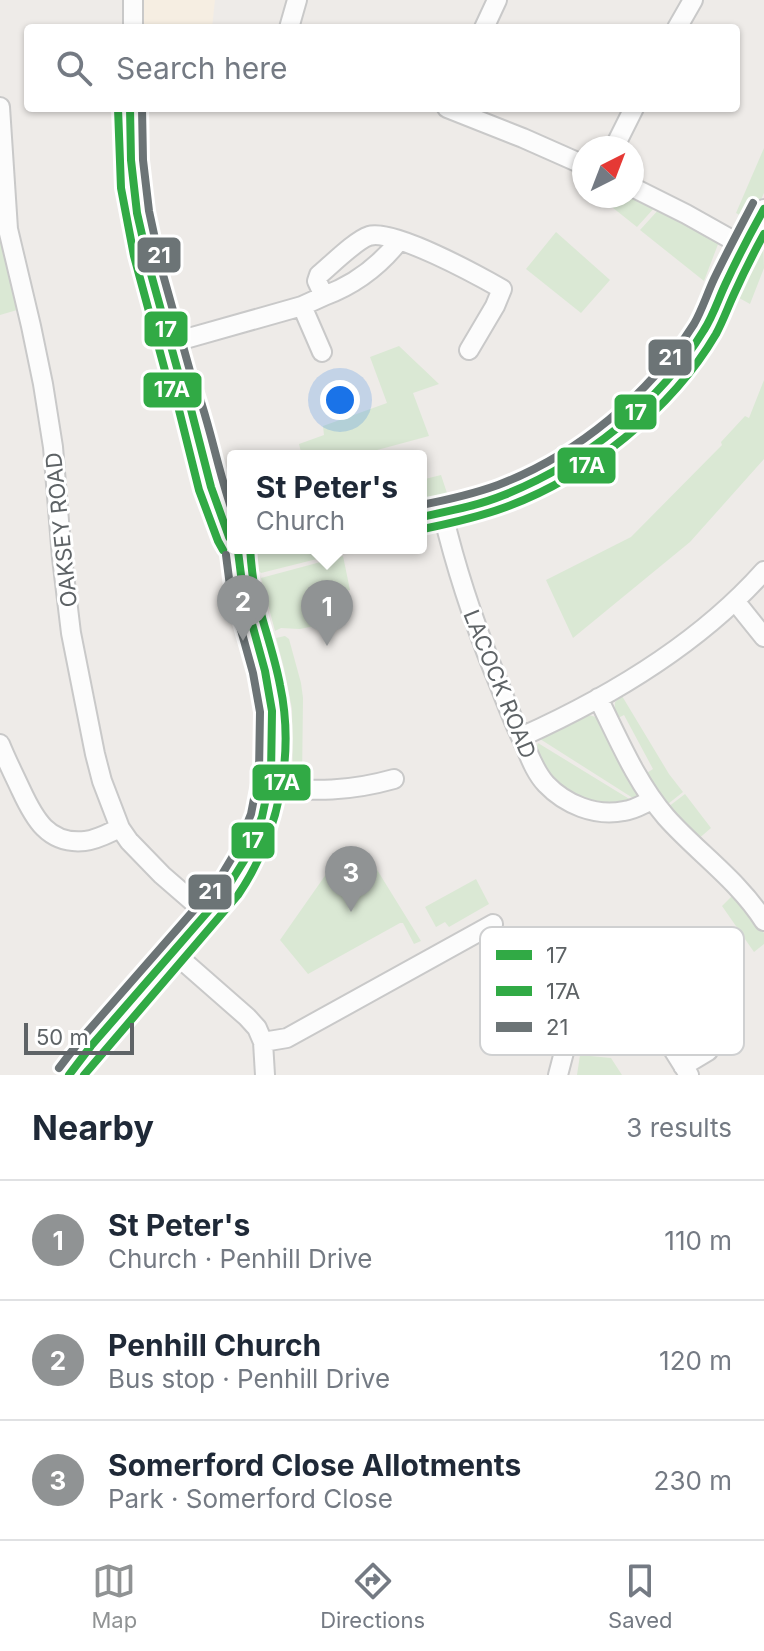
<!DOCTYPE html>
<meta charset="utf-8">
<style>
:root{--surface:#fff;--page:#f2f2f3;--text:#1f2937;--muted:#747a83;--line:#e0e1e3;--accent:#909394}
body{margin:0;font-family:Inter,sans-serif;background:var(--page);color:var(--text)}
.compass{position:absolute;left:572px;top:136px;width:72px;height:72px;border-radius:50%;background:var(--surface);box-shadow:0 2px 6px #0004;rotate:42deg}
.scale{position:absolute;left:24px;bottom:20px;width:110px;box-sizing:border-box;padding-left:8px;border:4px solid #5e6366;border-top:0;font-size:22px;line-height:28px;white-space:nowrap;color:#5e6366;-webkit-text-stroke:6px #fff;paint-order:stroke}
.you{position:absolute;left:340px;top:400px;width:28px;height:28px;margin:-20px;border:6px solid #fff;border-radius:50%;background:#1a73e8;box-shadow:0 0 0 12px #1a73e833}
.badge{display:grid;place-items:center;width:52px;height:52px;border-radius:50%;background:var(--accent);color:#fff;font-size:26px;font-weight:700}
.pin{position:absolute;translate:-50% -66px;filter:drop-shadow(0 2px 4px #0008)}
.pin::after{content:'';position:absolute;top:42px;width:28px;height:24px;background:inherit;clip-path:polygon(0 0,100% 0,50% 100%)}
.popup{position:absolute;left:227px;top:450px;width:200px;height:104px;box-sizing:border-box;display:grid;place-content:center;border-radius:8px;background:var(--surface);filter:drop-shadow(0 2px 6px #0005);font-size:26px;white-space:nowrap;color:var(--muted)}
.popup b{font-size:30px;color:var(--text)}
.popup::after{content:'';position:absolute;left:50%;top:100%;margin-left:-16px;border:16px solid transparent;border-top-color:var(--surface)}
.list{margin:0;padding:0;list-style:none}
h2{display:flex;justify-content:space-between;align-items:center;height:104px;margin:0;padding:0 32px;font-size:34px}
h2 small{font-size:26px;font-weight:400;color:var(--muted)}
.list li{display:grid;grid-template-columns:52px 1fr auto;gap:24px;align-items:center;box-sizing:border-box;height:120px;padding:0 32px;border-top:2px solid var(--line)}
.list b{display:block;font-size:30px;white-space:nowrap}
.list p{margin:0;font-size:26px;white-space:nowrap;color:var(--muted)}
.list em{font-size:26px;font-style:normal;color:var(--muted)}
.icon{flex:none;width:44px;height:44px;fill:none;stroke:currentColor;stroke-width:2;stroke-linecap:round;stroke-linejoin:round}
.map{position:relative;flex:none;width:764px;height:1075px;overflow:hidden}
.search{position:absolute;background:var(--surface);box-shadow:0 2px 6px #0004;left:24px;right:24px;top:24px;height:88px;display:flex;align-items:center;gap:20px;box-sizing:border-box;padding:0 28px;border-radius:8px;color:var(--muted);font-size:30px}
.sheet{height:464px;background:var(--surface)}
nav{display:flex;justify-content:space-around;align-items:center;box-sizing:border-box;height:112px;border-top:2px solid var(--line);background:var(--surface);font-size:22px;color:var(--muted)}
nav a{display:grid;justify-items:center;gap:4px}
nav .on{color:var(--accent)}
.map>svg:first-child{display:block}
.commercial{fill:#f6eee2}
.green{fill:#dae8d4}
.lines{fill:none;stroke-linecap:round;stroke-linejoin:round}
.street-casing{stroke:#c9c9c9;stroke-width:22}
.street{stroke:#fcfcfc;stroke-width:18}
.bus-1-casing{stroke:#fff;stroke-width:14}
.bus-2-casing{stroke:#fff;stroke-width:14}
.bus-3-casing{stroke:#fff;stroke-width:14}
.bus-1{stroke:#31aa45;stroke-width:8}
.bus-2{stroke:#31aa45;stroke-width:8}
.bus-3{stroke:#6c7476;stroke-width:8}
.labels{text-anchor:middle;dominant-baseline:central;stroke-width:6;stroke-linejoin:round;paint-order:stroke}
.street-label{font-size:22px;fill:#5e6366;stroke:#fff}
.key{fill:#fff;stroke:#cfd0d1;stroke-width:2}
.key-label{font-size:22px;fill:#5e6366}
.line-badge{stroke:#fff;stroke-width:3}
.badge-label{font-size:22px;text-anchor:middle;font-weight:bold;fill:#fff}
</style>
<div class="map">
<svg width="764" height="1075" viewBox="0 0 764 1075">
<rect width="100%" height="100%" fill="#eeebe8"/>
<!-- commercial -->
<path class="commercial" d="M143,0H215L212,28H145L142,19Z"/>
<!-- green -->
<path class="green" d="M764,148V193L751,221L736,213Z
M598,196H632L656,206L637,227Z
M660,208L720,239L704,281L640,230Z
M556,232L610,280L581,313L526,269Z
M763,234L764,268L750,304L732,294Z
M0,235L17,310L0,315Z
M399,346L439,384L413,393L429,436L355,456L350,453L341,456H302L299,444L324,435L323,426L387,403L370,357Z
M764,380V459L690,542L573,638L546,580L631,537L722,445L721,442L745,416L749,418Z
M441,475L447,493L452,495V498L438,504L439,508L421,512V480Z
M270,548H357V549L261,573L257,569L254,556L261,551Z
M343,556L350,590L336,593L339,609L322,614L324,624L300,629L281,628L275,631L261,578Z
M285,636L289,639L301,683L303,698L302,781L293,786L292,709L284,668L276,638Z
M622,696L669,774L683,792L663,808L642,776L653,769L624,715L614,720L615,702Z
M589,715L599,718L639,790L636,800L540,739Z
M538,743L631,800L626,804H589L554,785L534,754L537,752V746Z
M685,794L711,828L697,840L668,807Z
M336,860H371L421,941L414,944L403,923H400L308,974L280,940Z
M476,879L489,904L449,927L445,922L436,927L425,907Z
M734,894L764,933V944L754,952L722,906Z
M580,1055L611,1058L622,1075H577Z"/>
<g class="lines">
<!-- street casing -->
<g class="street-casing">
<path id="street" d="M133,0V28
M289,28L297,0
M484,28L497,0
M677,28L693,0
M0,107L8,229L31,326L43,384L53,447L62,558L71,633L95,754L102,781L120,828L129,841L162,875L207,914
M130,108C130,143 131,178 137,213C146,267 165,321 179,375L187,394L211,487L229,537L233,543
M447,108L523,138L584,165
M614,148L634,108
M632,187L686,214L743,246
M324,296C354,285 380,265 399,241
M302,306L322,352
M171,343L302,306L324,296L317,281L319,275C331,265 356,240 369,236C392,228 479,276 502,289L495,306L469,350
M443,514C456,569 473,620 494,672C503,693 510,714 520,735C528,751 533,770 546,784C565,804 595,817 624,811C634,810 643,804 652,800
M421,517C532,503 646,425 704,330C711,318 716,304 722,291C735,263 749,236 764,209
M735,601L764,637
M598,698C618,738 636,782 666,817C697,852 738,880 764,921
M521,737C610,697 698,645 764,571
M0,744C6,759 14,775 21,790C34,818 48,845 85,841C97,840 109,833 120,828
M269,788C316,791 348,792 394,779
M174,953L247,1017L257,1028L263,1042L287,1038L493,924
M263,1042L265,1075
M683,1066L708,1051
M69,1075C82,1055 99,1037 115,1019C143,987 172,956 200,923C213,907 227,892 237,875C267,827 276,767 272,711C268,656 238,606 238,551L236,548
M558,1075L574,1014L578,1008L586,1002L615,985C625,983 630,986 637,992L689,1075"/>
</g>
<!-- street -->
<use href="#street" class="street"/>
<!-- bus-1 casing -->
<g class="bus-1-casing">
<path id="bus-1" d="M130,108L131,160L137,213L151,274L179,375L187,394L211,487L229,537L233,543
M421,517C449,511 477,506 504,495C584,463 659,404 704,330C713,316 718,300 725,285C737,259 750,234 764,209
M69,1075L91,1046L224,893L247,856L262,817L271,775L272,711L265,671L243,591L238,551L236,548"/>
</g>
<!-- bus-2 casing -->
<g class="bus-2-casing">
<path id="bus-2" d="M118,108L121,188L134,256L167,378L176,398L199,490L218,541L223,550
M423,529C452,523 479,517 506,507C588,477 672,409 716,334C723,321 728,307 734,294C743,274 753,254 764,234
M84,1075L238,895C279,835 295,755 280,685C274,653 262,622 255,590C252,576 251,562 250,548"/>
</g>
<!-- bus-3 casing -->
<g class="bus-3-casing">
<path id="bus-3" d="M142,108L143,160L149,211L162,271L190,371C209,416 216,466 233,513
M421,505C447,500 473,494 498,485C577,455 649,395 694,324C702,310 707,294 714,279C726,254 740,228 753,203
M59,1068L82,1038L215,886L236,851L251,814L259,773L260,712L253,673L231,594L226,555"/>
</g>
<!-- bus-1 -->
<use href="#bus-1" class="bus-1"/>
<!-- bus-2 -->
<use href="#bus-2" class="bus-2"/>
<!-- bus-3 -->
<use href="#bus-3" class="bus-3"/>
</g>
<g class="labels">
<!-- street labels -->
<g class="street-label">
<text transform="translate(61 530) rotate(-96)">OAKSEY ROAD</text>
<text transform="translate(500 684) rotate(68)">LACOCK ROAD</text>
</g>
</g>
<!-- legend -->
<rect x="480" y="927" width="264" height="128" rx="12" class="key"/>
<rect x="496" y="950" width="36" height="10" fill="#31aa45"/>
<rect x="496" y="986" width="36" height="10" fill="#31aa45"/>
<rect x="496" y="1022" width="36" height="10" fill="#6c7476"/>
<g class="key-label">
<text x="546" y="963">17</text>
<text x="546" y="999">17A</text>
<text x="546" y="1035">21</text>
</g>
<g class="line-badge">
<rect x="136" y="236" width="46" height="38" rx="8" fill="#6c7476"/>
<rect x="143" y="310" width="46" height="38" rx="8" fill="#31aa45"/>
<rect x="647" y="338" width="46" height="39" rx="8" fill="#6c7476"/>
<rect x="142" y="371" width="61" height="38" rx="8" fill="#31aa45"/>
<rect x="613" y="393" width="45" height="38" rx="8" fill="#31aa45"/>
<rect x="556" y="446" width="61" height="39" rx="8" fill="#31aa45"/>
<rect x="251" y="763" width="61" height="39" rx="8" fill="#31aa45"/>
<rect x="230" y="821" width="46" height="39" rx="8" fill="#31aa45"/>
<rect x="187" y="873" width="46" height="38" rx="8" fill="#6c7476"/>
</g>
<g class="badge-label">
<text x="159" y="263">21</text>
<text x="166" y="337">17</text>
<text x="670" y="365">21</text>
<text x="172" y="397">17A</text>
<text x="636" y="420">17</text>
<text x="587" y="473">17A</text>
<text x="282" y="790">17A</text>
<text x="253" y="848">17</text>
<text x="210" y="899">21</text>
</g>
</svg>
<svg class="compass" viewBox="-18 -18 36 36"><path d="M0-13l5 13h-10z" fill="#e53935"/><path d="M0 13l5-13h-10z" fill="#747a83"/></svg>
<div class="scale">50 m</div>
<div class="you"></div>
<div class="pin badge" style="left:327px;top:646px">1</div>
<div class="popup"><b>St Peter's</b>Church</div>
<div class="pin badge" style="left:243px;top:641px">2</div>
<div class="pin badge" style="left:351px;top:912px">3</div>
<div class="search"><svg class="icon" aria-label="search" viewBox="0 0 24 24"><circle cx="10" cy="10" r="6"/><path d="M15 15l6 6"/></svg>Search here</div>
</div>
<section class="sheet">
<h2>Nearby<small>3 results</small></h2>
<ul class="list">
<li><span class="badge">1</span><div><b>St Peter's</b><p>Church · Penhill Drive</p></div><em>110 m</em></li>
<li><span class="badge">2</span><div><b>Penhill Church</b><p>Bus stop · Penhill Drive</p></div><em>120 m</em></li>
<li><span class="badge">3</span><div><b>Somerford Close Allotments</b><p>Park · Somerford Close</p></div><em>230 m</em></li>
</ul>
</section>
<nav>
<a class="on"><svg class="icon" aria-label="map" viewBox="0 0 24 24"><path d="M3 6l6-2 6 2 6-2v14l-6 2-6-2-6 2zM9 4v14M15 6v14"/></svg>Map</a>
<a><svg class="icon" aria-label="directions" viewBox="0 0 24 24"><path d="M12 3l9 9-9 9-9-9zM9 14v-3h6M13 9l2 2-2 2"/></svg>Directions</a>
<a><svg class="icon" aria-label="saved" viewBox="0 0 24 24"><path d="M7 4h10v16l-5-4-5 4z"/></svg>Saved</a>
</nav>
